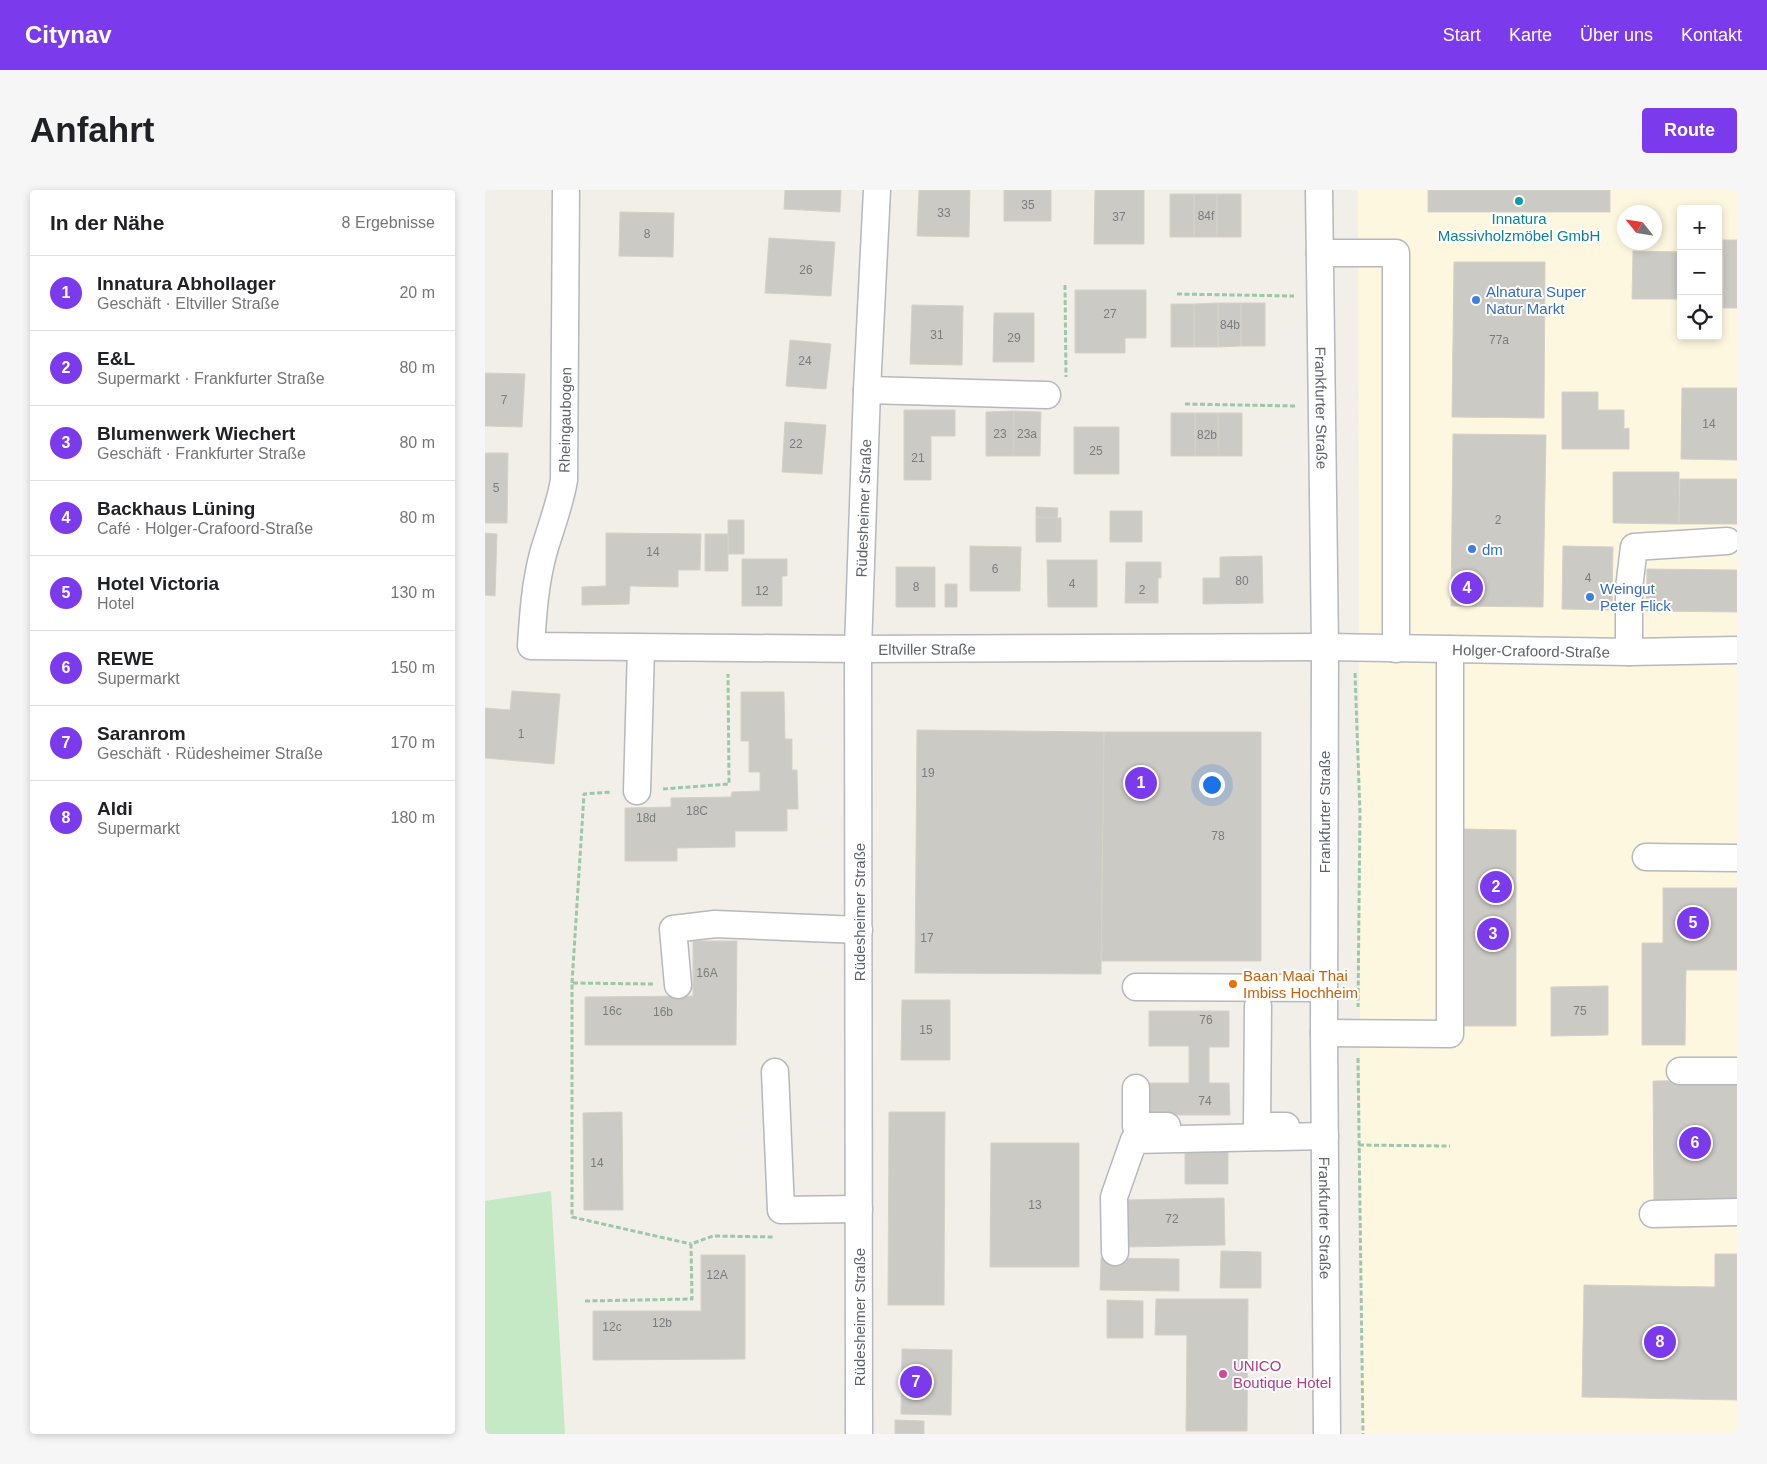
<!DOCTYPE html>
<html lang="de">
<meta charset="utf-8">
<style>
:root{--surface:#fff;--page:#f6f6f6;--text:#202124;--muted:#757577;--line:#e0e0e0;--accent:#7c3aed}
body{margin:0;font-family:Arial,sans-serif;background:var(--page);color:var(--text)}
.controls{position:absolute;right:15px;top:15px;display:grid;overflow:hidden;border-radius:5px;box-shadow:0 2px 8px #0003}
.controls button{width:45px;height:45px;display:grid;place-items:center;padding:0;border:0;border-bottom:1px solid var(--line);background:var(--surface);color:var(--text);font:25px sans-serif}
.compass{position:absolute;left:1132px;top:15px;width:45px;height:45px;border-radius:50%;background:var(--surface);box-shadow:0 2px 8px #0003;rotate:300deg}
.you{position:absolute;left:726px;top:594px;width:18px;height:18px;margin:-12px;border:4px solid #fff;border-radius:50%;background:#1a73e8;box-shadow:0 0 0 8px #1a73e833}
.badge{display:grid;place-items:center;width:32px;height:32px;border-radius:50%;background:var(--accent);color:#fff;font-size:16px;font-weight:700}
.pin{position:absolute;translate:-50% -50%;border:2px solid #fff;box-shadow:0 1px 5px #0006}
.list{margin:0;padding:0;list-style:none}
h2{display:flex;justify-content:space-between;align-items:center;height:65px;margin:0;padding:0 20px;font-size:21px}
h2 small{font-size:16px;font-weight:400;color:var(--muted)}
.list li{display:grid;grid-template-columns:32px 1fr auto;gap:15px;align-items:center;box-sizing:border-box;height:75px;padding:0 20px;border-top:1px solid var(--line)}
.list b{display:block;font-size:19px;white-space:nowrap}
.list p{margin:0;font-size:16px;white-space:nowrap;color:var(--muted)}
.list em{font-size:16px;font-style:normal;color:var(--muted)}
.icon{flex:none;width:28px;height:28px;fill:none;stroke:currentColor;stroke-width:2;stroke-linecap:round;stroke-linejoin:round}
.map{position:relative;flex:none;width:1252px;height:1244px;overflow:hidden;border-radius:5px}
header{display:flex;align-items:center;gap:30px;box-sizing:border-box;height:70px;padding:0 25px;background:var(--accent);color:#fff}
header strong{font-size:24px}
nav{display:flex;gap:28px;margin-inline-start:auto;font-size:18px}
.intro{display:flex;align-items:center;justify-content:space-between;box-sizing:border-box;height:120px;padding:0 30px}
h1{margin:0;font-size:35px}
.button{padding:12px 22px;border-radius:5px;background:var(--accent);color:#fff;font-size:18px;font-weight:700}
main{display:flex;gap:30px;padding:0 30px}
aside{flex:1;background:var(--surface);border-radius:5px;box-shadow:0 2px 8px #0003}
.map>svg:first-child{display:block}
.commercial{fill:#fef7e0;fill-rule:evenodd}
.green{fill:#c5e8c5}
.building{fill:#cccac5;stroke:#d6d1c6}
.lines{fill:none;stroke-linecap:round;stroke-linejoin:round}
.minor-casing{stroke:#b5b8bc;stroke-width:29}
.path{stroke:#9cc7a9;stroke-width:3;stroke-dasharray:5 2.5;stroke-linecap:butt}
.minor{stroke:#fff;stroke-width:26}
.culture-dot{fill:#0f9aa8;stroke:#fff;stroke-width:2}
.shop-dot{fill:#3f7fe0;stroke:#fff;stroke-width:2}
.food-dot{fill:#e8710a;stroke:#fff;stroke-width:2}
.hotel-dot{fill:#d1479c;stroke:#fff;stroke-width:2}
.labels{text-anchor:middle;dominant-baseline:central;stroke-width:4;stroke-linejoin:round;paint-order:stroke}
.number-label{font-size:12px;fill:#7a7d7f}
.culture-label{font-size:15px;fill:#0d838f;stroke:#fff}
.shop-label{font-size:15px;fill:#366cbe;stroke:#fff;text-anchor:start}
.street-label{font-size:15px;fill:#5f6368;stroke:#fff}
.food-label{font-size:15px;fill:#c56008;stroke:#fff;text-anchor:start}
.hotel-label{font-size:15px;fill:#b23c85;stroke:#fff;text-anchor:start}
</style>
<header>
<strong>Citynav</strong>
<nav><a>Start</a><a>Karte</a><a>Über uns</a><a>Kontakt</a></nav>
</header>
<div class="intro"><h1>Anfahrt</h1><a class="button">Route</a></div>
<main>
<aside>
<h2>In der Nähe<small>8 Ergebnisse</small></h2>
<ul class="list">
<li><span class="badge">1</span><div><b>Innatura Abhollager</b><p>Geschäft · Eltviller Straße</p></div><em>20 m</em></li>
<li><span class="badge">2</span><div><b>E&amp;L</b><p>Supermarkt · Frankfurter Straße</p></div><em>80 m</em></li>
<li><span class="badge">3</span><div><b>Blumenwerk Wiechert</b><p>Geschäft · Frankfurter Straße</p></div><em>80 m</em></li>
<li><span class="badge">4</span><div><b>Backhaus Lüning</b><p>Café · Holger-Crafoord-Straße</p></div><em>80 m</em></li>
<li><span class="badge">5</span><div><b>Hotel Victoria</b><p>Hotel</p></div><em>130 m</em></li>
<li><span class="badge">6</span><div><b>REWE</b><p>Supermarkt</p></div><em>150 m</em></li>
<li><span class="badge">7</span><div><b>Saranrom</b><p>Geschäft · Rüdesheimer Straße</p></div><em>170 m</em></li>
<li><span class="badge">8</span><div><b>Aldi</b><p>Supermarkt</p></div><em>180 m</em></li>
</ul>
</aside>
<div class="map">
<svg width="1252" height="1244" viewBox="0 0 1252 1244">
<rect width="100%" height="100%" fill="#f1efe8"/>
<!-- commercial -->
<path class="commercial" d="M873,0H1252V1244H876ZM1196,19H1233V146H1196ZM1140,22H1170V52H1140Z"/>
<!-- green -->
<path class="green" d="M66,1001L80,1244H0V1011Z"/>
<!-- building -->
<path class="building" d="M300,0H356L355,22L299,19Z
M434,0H485L484,47L432,46Z
M519,0H566V31H519Z
M610,0H659V54H609Z
M943,0H1125V22H943Z
M685,4H709V47H685Z
M709,4H732V47H709Z
M732,4H756V47H732Z
M135,22L189,23L188,67L134,66Z
M284,48L350,52L346,106L280,103Z
M1238,50H1252V118H1238Z
M1148,61L1196,62V109H1147Z
M969,72H1060L1059,228L967,227Z
M590,100H661V148H640V163H590Z
M733,113H756V156L733,157Z
M733,113V157H709V114Z
M756,113H780V156H756Z
M686,114H709V157H686Z
M427,115L478,116L477,175L425,174Z
M509,123H549V172H508Z
M305,150L346,154L341,199L301,196Z
M0,183L40,184L37,237L0,236Z
M1197,198H1252V270L1196,269Z
M1077,202H1113V220H1139V239L1144,238V259H1077Z
M419,220H470V246H446V290H419Z
M529,221L528,266H501V222Z
M529,221L556,222L555,266H528Z
M686,223H710V266H686Z
M710,223H733L734,266H710Z
M733,223H757V266H734Z
M300,232L341,235L337,284L297,282Z
M589,237H634V284H589Z
M968,244L1061,245L1058,417L966,416Z
M0,263H23L22,333H0Z
M1128,282H1194V334L1128,333Z
M1195,289H1252V334H1194Z
M551,317L573,318L572,328L551,327Z
M625,321H657V352H625Z
M551,327L576,328V352H551Z
M243,330H259V364H243Z
M0,343L12,344L10,406L0,405Z
M121,343L216,344L215,380H193V397L145,396L144,414L97,415V397L121,396Z
M220,344H243V381H220Z
M485,356L536,357L535,401H485Z
M1078,356L1128,357L1127,420L1077,419Z
M777,366L778,413L718,414V388H735V367Z
M257,369H302V386H297V416H257Z
M562,370H612V417H563Z
M641,372H676V388H673V413H640Z
M411,377H450V417H411Z
M1162,379L1252,380V422L1161,421Z
M460,394H472V417H460Z
M27,501L75,504L69,574L0,568V518L25,520Z
M256,502H299L300,549H307V580H312L313,619H302V641H250V657L192,658V671H140V618L186,617V608L246,607L247,602L275,601V582H264V551H256Z
M432,540L619,542L616,784L430,783Z
M619,542H776V771H616Z
M979,639L1031,640V836H979Z
M1178,698H1252V780H1201L1200,855H1157V753H1178Z
M208,751H252L251,855H100V807L208,806Z
M1123,796V845L1066,846V797Z
M417,810H465V870H416Z
M664,821H744V857H724V893H744L745,925H661V893H704V856H664Z
M1252,890V1015L1169,1016L1168,891Z
M137,922L138,1020H99L98,923Z
M404,922H460L459,1115H403Z
M506,953H594V1077H505Z
M743,955V994H700V956Z
M739,1008L740,1055L641,1057L640,1010Z
M736,1061L776,1062V1098H735Z
M1230,1064H1252V1210L1097,1207L1099,1095L1230,1097Z
M216,1065H260V1169L108,1170V1121H216Z
M616,1068L694,1069V1101L615,1100Z
M671,1109H763L762,1241H701L702,1145H670Z
M622,1110L658,1111V1148H622Z
M417,1159L467,1160L466,1225L416,1224Z
M410,1230L439,1231V1244H410Z"/>
<g class="lines">
<!-- minor casing -->
<g class="minor-casing">
<g id="minor">
<path id="s1" d="M81,0L79,290C75,315 65,339 58,364C50,394 48,425 46,456L373,459L840,457L1144,462L1252,460"/>
<path id="s2" d="M834,0L840,457L839,843L842,1244"/>
<path d="M835,63H911V459"/>
<path d="M382,200L562,205"/>
<path d="M1144,462V398L1149,357L1242,351"/>
<path d="M152,601L156,458"/>
<path d="M1161,667L1252,668"/>
<path d="M193,795L188,739L230,734L374,740"/>
<path d="M651,797L839,798"/>
<path d="M773,816L772,936H801"/>
<path d="M839,843L965,844V460"/>
<path d="M1195,881H1252"/>
<path d="M290,882L296,1020L374,1019"/>
<path d="M651,898V936H682"/>
<path d="M1168,1024L1252,1022"/>
<path d="M630,1062L629,1007L649,950L840,946"/>
<path id="s3" d="M374,1244L373,459L382,200L392,0"/>
</g>
</g>
<!-- path -->
<path class="path" d="M580,95L581,187
M692,104L809,106
M700,214L810,216
M870,483L875,623L873,817
M178,599L244,594L243,484
M87,793L99,604L127,602
M168,794L87,793V1027L206,1054
M873,868L878,1244
M874,955L965,956
M100,1111L207,1109L206,1054L228,1046L288,1047"/>
<!-- minor -->
<use href="#minor" class="minor"/>
</g>
<!-- markers -->
<circle class="culture-dot" cx="1034" cy="11" r="5"/>
<g class="shop-dot">
<circle cx="991" cy="110" r="5"/>
<circle cx="987" cy="359" r="5"/>
<circle cx="1105" cy="407" r="5"/>
</g>
<circle class="food-dot" cx="748" cy="794" r="5"/>
<circle class="hotel-dot" cx="738" cy="1184" r="5"/>
<g class="labels">
<!-- number labels -->
<g class="number-label">
<text x="543" y="15">35</text>
<text x="459" y="23">33</text>
<text x="721" y="26">84f</text>
<text x="634" y="27">37</text>
<text x="162" y="44">8</text>
<text x="321" y="80">26</text>
<text x="625" y="124">27</text>
<text x="745" y="135">84b</text>
<text x="452" y="145">31</text>
<text x="529" y="148">29</text>
<text x="1014" y="150">77a</text>
<text x="320" y="171">24</text>
<text x="19" y="210">7</text>
<text x="1224" y="234">14</text>
<text x="515" y="244">23</text>
<text x="542" y="244">23a</text>
<text x="722" y="245">82b</text>
<text x="311" y="254">22</text>
<text x="611" y="261">25</text>
<text x="433" y="268">21</text>
<text x="11" y="298">5</text>
<text x="1013" y="330">2</text>
<text x="168" y="362">14</text>
<text x="510" y="379">6</text>
<text x="1103" y="388">4</text>
<text x="757" y="391">80</text>
<text x="587" y="394">4</text>
<text x="431" y="397">8</text>
<text x="657" y="400">2</text>
<text x="277" y="401">12</text>
<text x="36" y="544">1</text>
<text x="443" y="583">19</text>
<text x="212" y="621">18C</text>
<text x="161" y="628">18d</text>
<text x="733" y="646">78</text>
<text x="442" y="748">17</text>
<text x="222" y="783">16A</text>
<text x="127" y="821">16c</text>
<text x="1095" y="821">75</text>
<text x="178" y="822">16b</text>
<text x="721" y="830">76</text>
<text x="441" y="840">15</text>
<text x="720" y="911">74</text>
<text x="112" y="973">14</text>
<text x="550" y="1015">13</text>
<text x="687" y="1029">72</text>
<text x="232" y="1085">12A</text>
<text x="177" y="1133">12b</text>
<text x="127" y="1137">12c</text>
</g>
<!-- culture labels -->
<g class="culture-label">
<text x="1034" y="28">Innatura<tspan x="1034" dy="17">Massivholzmöbel GmbH</tspan></text>
</g>
<!-- shop labels -->
<g class="shop-label">
<text x="1001" y="101">Alnatura Super<tspan x="1001" dy="17">Natur Markt</tspan></text>
<text x="997" y="359">dm</text>
<text x="1115" y="398">Weingut<tspan x="1115" dy="17">Peter Flick</tspan></text>
</g>
<!-- street labels -->
<g class="street-label">
<text stroke="none"><textPath href="#s2" startOffset="218">Frankfurter Straße</textPath></text>
<text transform="translate(80 230) rotate(-89)">Rheingaubogen</text>
<text stroke="none"><textPath href="#s3" startOffset="926">Rüdesheimer Straße</textPath></text>
<text stroke="none"><textPath href="#s1" startOffset="856">Eltviller Straße</textPath></text>
<text stroke="none"><textPath href="#s1" startOffset="1460">Holger-Crafoord-Straße</textPath></text>
<text transform="translate(839 622) rotate(-90)">Frankfurter Straße</text>
<text transform="translate(374 722) rotate(-90)">Rüdesheimer Straße</text>
<text stroke="none"><textPath href="#s2" startOffset="1028">Frankfurter Straße</textPath></text>
<text transform="translate(374 1127) rotate(-90)">Rüdesheimer Straße</text>
</g>
<!-- food labels -->
<g class="food-label">
<text x="758" y="785">Baan Maai Thai<tspan x="758" dy="17">Imbiss Hochheim</tspan></text>
</g>
<!-- hotel labels -->
<g class="hotel-label">
<text x="748" y="1175">UNICO<tspan x="748" dy="17">Boutique Hotel</tspan></text>
</g>
</g>
</svg>
<div class="controls">
<button>+</button>
<button>−</button>
<button><svg class="icon" aria-label="locate" viewBox="0 0 24 24"><circle cx="12" cy="12" r="6"/><path d="M12 2v4M12 18v4M2 12h4M18 12h4"/></svg></button>
</div>
<svg class="compass" viewBox="-18 -18 36 36"><path d="M0-13l5 13h-10z" fill="#e53935"/><path d="M0 13l5-13h-10z" fill="#757577"/></svg>
<div class="you"></div>
<div class="pin badge" style="left:656px;top:593px">1</div>
<div class="pin badge" style="left:1011px;top:697px">2</div>
<div class="pin badge" style="left:1008px;top:744px">3</div>
<div class="pin badge" style="left:982px;top:398px">4</div>
<div class="pin badge" style="left:1208px;top:733px">5</div>
<div class="pin badge" style="left:1210px;top:953px">6</div>
<div class="pin badge" style="left:431px;top:1192px">7</div>
<div class="pin badge" style="left:1175px;top:1152px">8</div>
</div>
</main>
